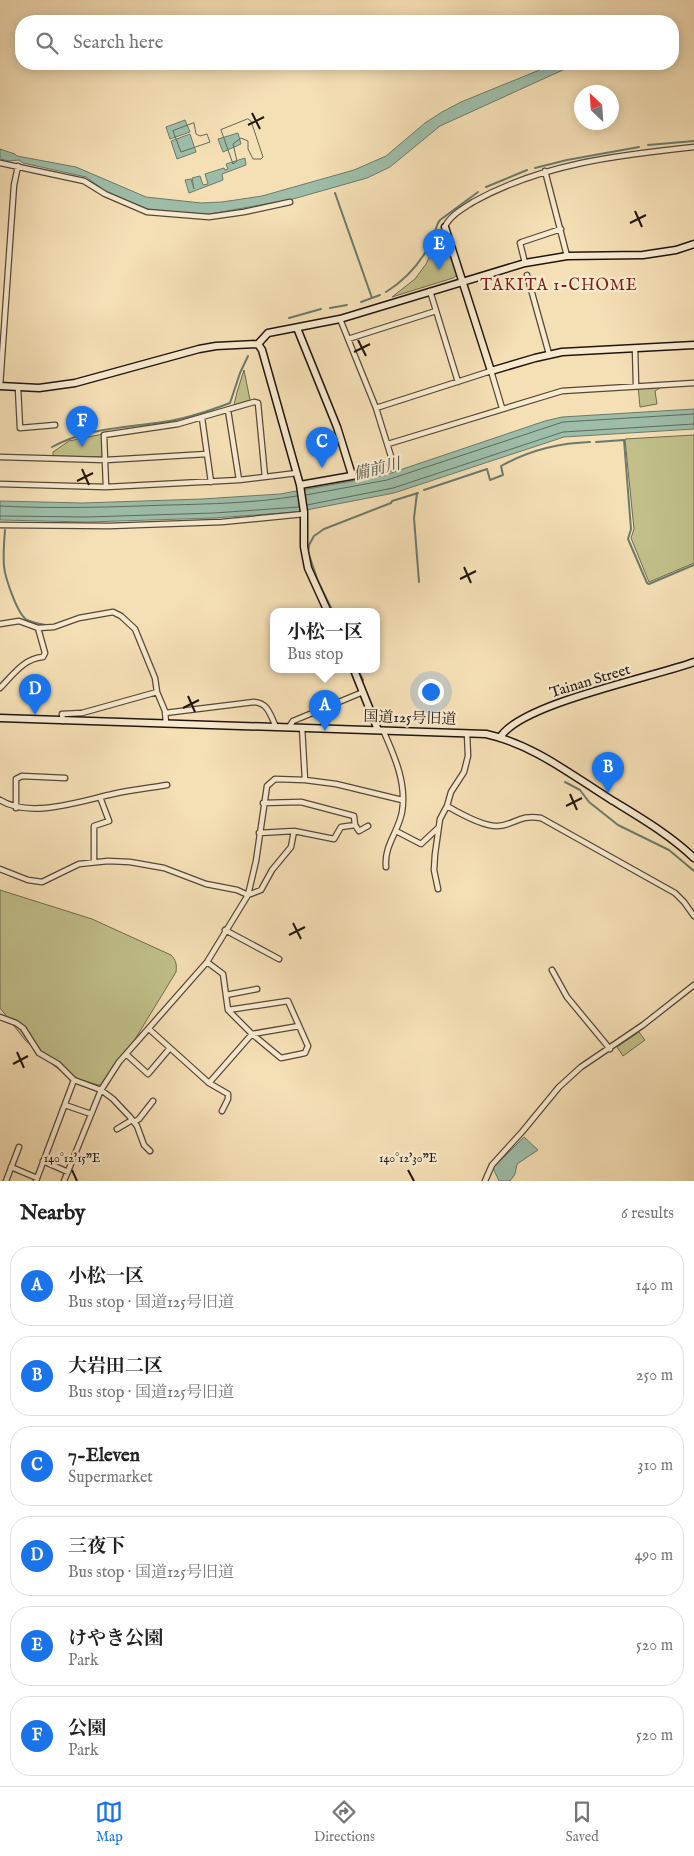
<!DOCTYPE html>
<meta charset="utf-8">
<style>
:root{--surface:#fff;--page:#f6f6f6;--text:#222;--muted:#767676;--line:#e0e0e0;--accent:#1a73e8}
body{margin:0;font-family:"IM FELL English","Noto Serif JP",serif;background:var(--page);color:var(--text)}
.compass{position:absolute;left:574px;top:85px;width:45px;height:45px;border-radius:50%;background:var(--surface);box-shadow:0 2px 12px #0003;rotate:335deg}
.you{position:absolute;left:430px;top:691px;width:18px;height:18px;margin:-12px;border:4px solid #fff;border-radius:50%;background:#1a73e8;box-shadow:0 0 0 8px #1a73e833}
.badge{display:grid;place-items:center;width:32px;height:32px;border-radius:50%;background:var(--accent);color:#fff;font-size:16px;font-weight:700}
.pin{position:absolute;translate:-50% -41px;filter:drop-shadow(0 1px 2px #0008)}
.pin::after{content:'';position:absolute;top:26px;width:18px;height:15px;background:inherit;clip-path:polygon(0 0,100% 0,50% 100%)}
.popup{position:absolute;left:270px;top:608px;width:110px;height:65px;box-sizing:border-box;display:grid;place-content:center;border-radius:10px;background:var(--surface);filter:drop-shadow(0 1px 4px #0005);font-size:16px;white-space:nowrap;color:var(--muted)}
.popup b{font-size:19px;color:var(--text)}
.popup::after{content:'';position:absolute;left:50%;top:100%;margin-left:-10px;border:10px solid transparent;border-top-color:var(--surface)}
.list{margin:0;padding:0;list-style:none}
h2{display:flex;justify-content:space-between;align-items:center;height:65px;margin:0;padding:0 20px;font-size:21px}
h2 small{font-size:16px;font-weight:400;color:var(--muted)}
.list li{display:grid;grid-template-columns:32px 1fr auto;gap:15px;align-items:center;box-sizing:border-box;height:80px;margin:0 10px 10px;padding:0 10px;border:1px solid var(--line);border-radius:20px}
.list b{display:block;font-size:19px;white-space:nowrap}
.list p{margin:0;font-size:16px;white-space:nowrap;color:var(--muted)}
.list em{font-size:16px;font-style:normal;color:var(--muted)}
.icon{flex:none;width:28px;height:28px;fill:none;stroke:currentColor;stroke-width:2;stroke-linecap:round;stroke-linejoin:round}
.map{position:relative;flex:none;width:694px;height:1181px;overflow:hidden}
.search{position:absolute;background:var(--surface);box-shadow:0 2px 12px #0003;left:15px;right:15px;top:15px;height:55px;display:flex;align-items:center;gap:12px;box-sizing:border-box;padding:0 18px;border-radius:20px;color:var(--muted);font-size:19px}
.sheet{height:605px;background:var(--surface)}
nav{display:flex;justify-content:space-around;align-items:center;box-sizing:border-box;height:70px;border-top:1px solid var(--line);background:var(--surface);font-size:14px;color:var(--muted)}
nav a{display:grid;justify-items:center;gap:2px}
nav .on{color:var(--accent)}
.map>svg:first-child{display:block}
.green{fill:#c1c08a;stroke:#706b4c}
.water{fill:#9dbda8;stroke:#6b7a6b}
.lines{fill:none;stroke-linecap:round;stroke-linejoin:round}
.shore{stroke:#5e6a5c;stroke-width:1}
.stream{stroke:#6b7a6b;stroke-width:2}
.street-casing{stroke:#554838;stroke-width:7}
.secondary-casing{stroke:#20160f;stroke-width:9}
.street{stroke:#f8eacf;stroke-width:4.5}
.secondary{stroke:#f8eacf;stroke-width:6}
.ticks{fill:none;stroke:#20160f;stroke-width:2}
.labels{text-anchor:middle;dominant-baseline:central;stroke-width:4.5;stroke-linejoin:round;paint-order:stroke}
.street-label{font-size:15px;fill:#20160f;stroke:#f8eacf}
.neighbourhood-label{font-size:16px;letter-spacing:1px;fill:#7a1f14;stroke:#f8eacf}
.water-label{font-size:16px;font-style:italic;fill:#4c5045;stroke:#f8eacf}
.ticks-label{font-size:12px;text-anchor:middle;fill:#20160f;stroke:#f8eacf;stroke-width:4.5;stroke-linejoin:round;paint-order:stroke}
</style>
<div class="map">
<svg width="694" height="1181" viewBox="0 0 694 1181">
<rect width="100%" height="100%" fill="#f5dfb5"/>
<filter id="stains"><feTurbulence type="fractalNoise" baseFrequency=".004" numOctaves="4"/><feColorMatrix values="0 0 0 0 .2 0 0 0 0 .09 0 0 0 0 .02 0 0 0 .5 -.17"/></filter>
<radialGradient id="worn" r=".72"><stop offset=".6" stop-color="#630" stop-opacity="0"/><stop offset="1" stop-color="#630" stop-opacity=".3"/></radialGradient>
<!-- green -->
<path class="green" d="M444,233L457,275L453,278L392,297L415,279L426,264L440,234Z
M244,370L250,400L234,405L237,392Z
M638,386H663L655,391L657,404L640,407Z
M103,434V455L101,457L53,456V452L69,441Z
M694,435V563L649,582L631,538L634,529L625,439Z
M0,890L92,919L171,955C176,960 177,965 176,972L112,1077L104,1084L98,1085L69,1076L53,1065L25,1040L0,1008Z
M639,1032L645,1040L623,1056L617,1047Z"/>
<!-- water -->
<path class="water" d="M551,64H576L440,126L390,167L367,178L293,199L210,214H194L147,209L108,193L86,177L23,163L19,160L9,161L0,159V149L15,154L17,156L76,167L146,197L201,203L222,202L262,196L354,170L386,156L425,123L442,112L461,102L537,71Z
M185,120L190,132L170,139L166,127Z
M238,133L241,144L223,152L218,139Z
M190,134L196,152L177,159L171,141Z
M245,158L246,165L222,174L223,180L189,193L185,180L191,179L194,189L192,178L200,176L203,185L208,184L205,174L224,168L225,170L228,169L226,164Z
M694,409V429L564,437L394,493L296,512L214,518L87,522L0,520V501L83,503L202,499L280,494L385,475L545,421L562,417Z
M524,1137L538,1150L517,1164L515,1174L510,1181H499L493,1168Z"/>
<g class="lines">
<!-- shore -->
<path class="shore" d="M248,119L251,121L263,157L261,159H253L248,149V141L241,138L233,144L237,161L233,164L221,130Z
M194,123L196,134L200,136L207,134L210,142L181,152L173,131Z
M306,495L387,480L563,422L694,414
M307,505L393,488L563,432L694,424
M0,506C56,509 112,507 168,505C211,504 255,503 297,496
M0,516L87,517L214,513L299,507"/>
<!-- stream -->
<path class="stream" d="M648,145L694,141
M535,168L567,160L639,147
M486,187L527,170
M335,193L372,298
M386,292C407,279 422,261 433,239C436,232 435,226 440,220L478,192
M361,302L380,295
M330,308L347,305
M289,318L321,309
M596,442L624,440L631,529L628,539L647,583L649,584L694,565
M52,447C86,428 125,428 163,422C186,419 209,411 230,403L240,373L248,356
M424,490L487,469L490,480L503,475L501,466C528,451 559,443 590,442
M417,493L414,518L419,582
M5,530C4,542 3,554 4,566C5,577 17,614 27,620C33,623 40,624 46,625
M333,612L318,581L308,552L309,545L314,536L324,529L391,503L392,501L418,493
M358,670L363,680
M565,782L580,790L589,802L618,825L669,850L694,871"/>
<!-- street casing -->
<g class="street-casing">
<path id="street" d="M0,163L84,181L105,194L147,212L209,217L244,212L290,202
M545,171L567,256
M445,227C449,216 464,208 473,202C541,164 618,155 694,147
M525,263L520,243L522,242L561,229
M527,275L549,354
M430,291L458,382
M340,319L376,408L394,466
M348,339L436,311
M635,348L636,385
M0,386L14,185L18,166
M18,388L20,428L55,425
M376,408L491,371L502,408
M228,410L239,480
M202,418L211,482
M388,444L562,391L694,383
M0,457L106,460L207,454
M0,484L106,487L239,480L297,473
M106,487L104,435L178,424L254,402L258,403L265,477
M0,525L109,526L222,522L304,514
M0,624L19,621L38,628L54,627L79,618L113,612L121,616L135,629L155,678L157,692L165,711L166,723
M0,688C12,676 24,658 43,657L45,653L38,628
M165,713L254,702C268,703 270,714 276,727
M63,721L62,714L82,713L157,692
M289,727L293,721L363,692
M302,727L305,780
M383,730C394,755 407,783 402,812C398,833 384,845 386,867
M0,800C30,819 81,801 113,794C131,790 149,788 167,785
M263,803L301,802L354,816L355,825
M447,806C459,813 484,827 498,826C515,825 519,814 541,818L675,893L684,902L694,916
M16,808V779L22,776L65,778
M396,831L421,844L438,828
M259,833L294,831L334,839L341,827L355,825L359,831L368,826
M94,862V826L109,821L100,797
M0,869L28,880L42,882L79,864L108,861L130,862L164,868L206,884L237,890L248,895L261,890L272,870L291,847L294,831
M438,889L434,870L435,854L440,819L447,806L451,792L464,772L468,756L467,733
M225,930L279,959
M207,962L223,974L228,1010L252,1034L281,1058L305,1053L308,1046L288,1001L228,1010
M552,970L567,997L610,1049
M226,995L257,989
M0,1017L16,1023L23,1028L39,1053L58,1064L74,1080L101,1090L113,1099L130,1117L137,1126L144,1145L150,1151
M149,1029L209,1083L228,1094V1099L222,1111
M126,1054L148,1074L170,1048
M209,1083L252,1034L299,1026
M65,1105L91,1114
M134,1122L139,1119L153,1101
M117,1129L132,1120
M43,1161L68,1172
M11,1167L37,1178
M6,1181L19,1147
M36,1181L74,1080
M64,1181L101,1090L119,1062L207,962L248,895L256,861L267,786L275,779L305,780L336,784L402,800
M485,1181L492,1165L522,1132L559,1087L581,1067L643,1025L694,985"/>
</g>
<!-- secondary casing -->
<g class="secondary-casing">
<path id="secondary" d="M445,227L491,371L535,358L562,352L694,345
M297,328L337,427L352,475
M258,344L268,333L340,319L525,263L567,256L643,255L676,250L694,244
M0,386L39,388L75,383L199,349L216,346L258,344L262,350L300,485L304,512V547L308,568L328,612
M300,485L374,472L394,466
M354,670L378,730
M0,718L486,734C532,744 570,774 610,799C639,817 669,834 694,858
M500,738C518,704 654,677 694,662"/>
</g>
<!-- street -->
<use href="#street" class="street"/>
<!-- secondary -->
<use href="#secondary" class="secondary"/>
</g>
<!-- ticks -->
<path class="ticks" d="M252,113L260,129M248,125L264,117M635,211L642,227M630,223L646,215M358,340L366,356M354,352L370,344M82,469L89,485M77,481L93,473M464,567L471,583M460,579L476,571M188,696L195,712M183,708L199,700M570,794L577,810M566,806L582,798M293,923L301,939M289,935L305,927M17,1052L24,1068M13,1064L28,1056M72,1170L77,1181M408,1170L414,1181"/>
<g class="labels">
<!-- street labels -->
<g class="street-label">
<text transform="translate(590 681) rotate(-17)">Tainan Street</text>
<text transform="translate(410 718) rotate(2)">国道125号旧道</text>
</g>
<!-- neighbourhood labels -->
<g class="neighbourhood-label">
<text x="559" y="286">TAKITA 1-CHOME</text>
</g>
<!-- water labels -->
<g class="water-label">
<text transform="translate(377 470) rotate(-14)">備前川</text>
</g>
</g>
<g class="ticks-label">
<text x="72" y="1162">140°12'15"E</text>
<text x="408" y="1162">140°12'30"E</text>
</g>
<rect width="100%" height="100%" filter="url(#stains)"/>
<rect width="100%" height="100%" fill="url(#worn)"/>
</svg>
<svg class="compass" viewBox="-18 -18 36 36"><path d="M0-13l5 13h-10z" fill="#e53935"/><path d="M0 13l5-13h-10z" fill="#767676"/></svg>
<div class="you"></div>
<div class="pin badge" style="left:325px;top:731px">A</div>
<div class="popup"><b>小松一区</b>Bus stop</div>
<div class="pin badge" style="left:608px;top:793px">B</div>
<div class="pin badge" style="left:322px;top:468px">C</div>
<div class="pin badge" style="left:35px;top:715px">D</div>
<div class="pin badge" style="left:439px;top:270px">E</div>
<div class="pin badge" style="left:82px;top:447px">F</div>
<div class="search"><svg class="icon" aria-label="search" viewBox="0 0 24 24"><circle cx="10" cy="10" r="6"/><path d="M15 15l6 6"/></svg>Search here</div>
</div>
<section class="sheet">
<h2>Nearby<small>6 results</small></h2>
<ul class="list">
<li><span class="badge">A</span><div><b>小松一区</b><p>Bus stop · 国道125号旧道</p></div><em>140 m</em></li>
<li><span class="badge">B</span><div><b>大岩田二区</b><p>Bus stop · 国道125号旧道</p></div><em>250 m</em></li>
<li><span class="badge">C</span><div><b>7-Eleven</b><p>Supermarket</p></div><em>310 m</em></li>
<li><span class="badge">D</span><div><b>三夜下</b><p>Bus stop · 国道125号旧道</p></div><em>490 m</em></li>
<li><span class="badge">E</span><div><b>けやき公園</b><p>Park</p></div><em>520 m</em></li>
<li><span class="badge">F</span><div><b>公園</b><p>Park</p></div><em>520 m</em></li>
</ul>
</section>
<nav>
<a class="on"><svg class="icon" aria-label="map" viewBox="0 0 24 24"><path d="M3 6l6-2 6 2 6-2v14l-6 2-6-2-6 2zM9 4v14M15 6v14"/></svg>Map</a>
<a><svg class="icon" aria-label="directions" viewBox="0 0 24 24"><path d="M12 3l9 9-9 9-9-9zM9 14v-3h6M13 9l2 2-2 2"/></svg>Directions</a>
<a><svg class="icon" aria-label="saved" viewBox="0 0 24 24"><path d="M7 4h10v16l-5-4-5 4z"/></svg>Saved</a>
</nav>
